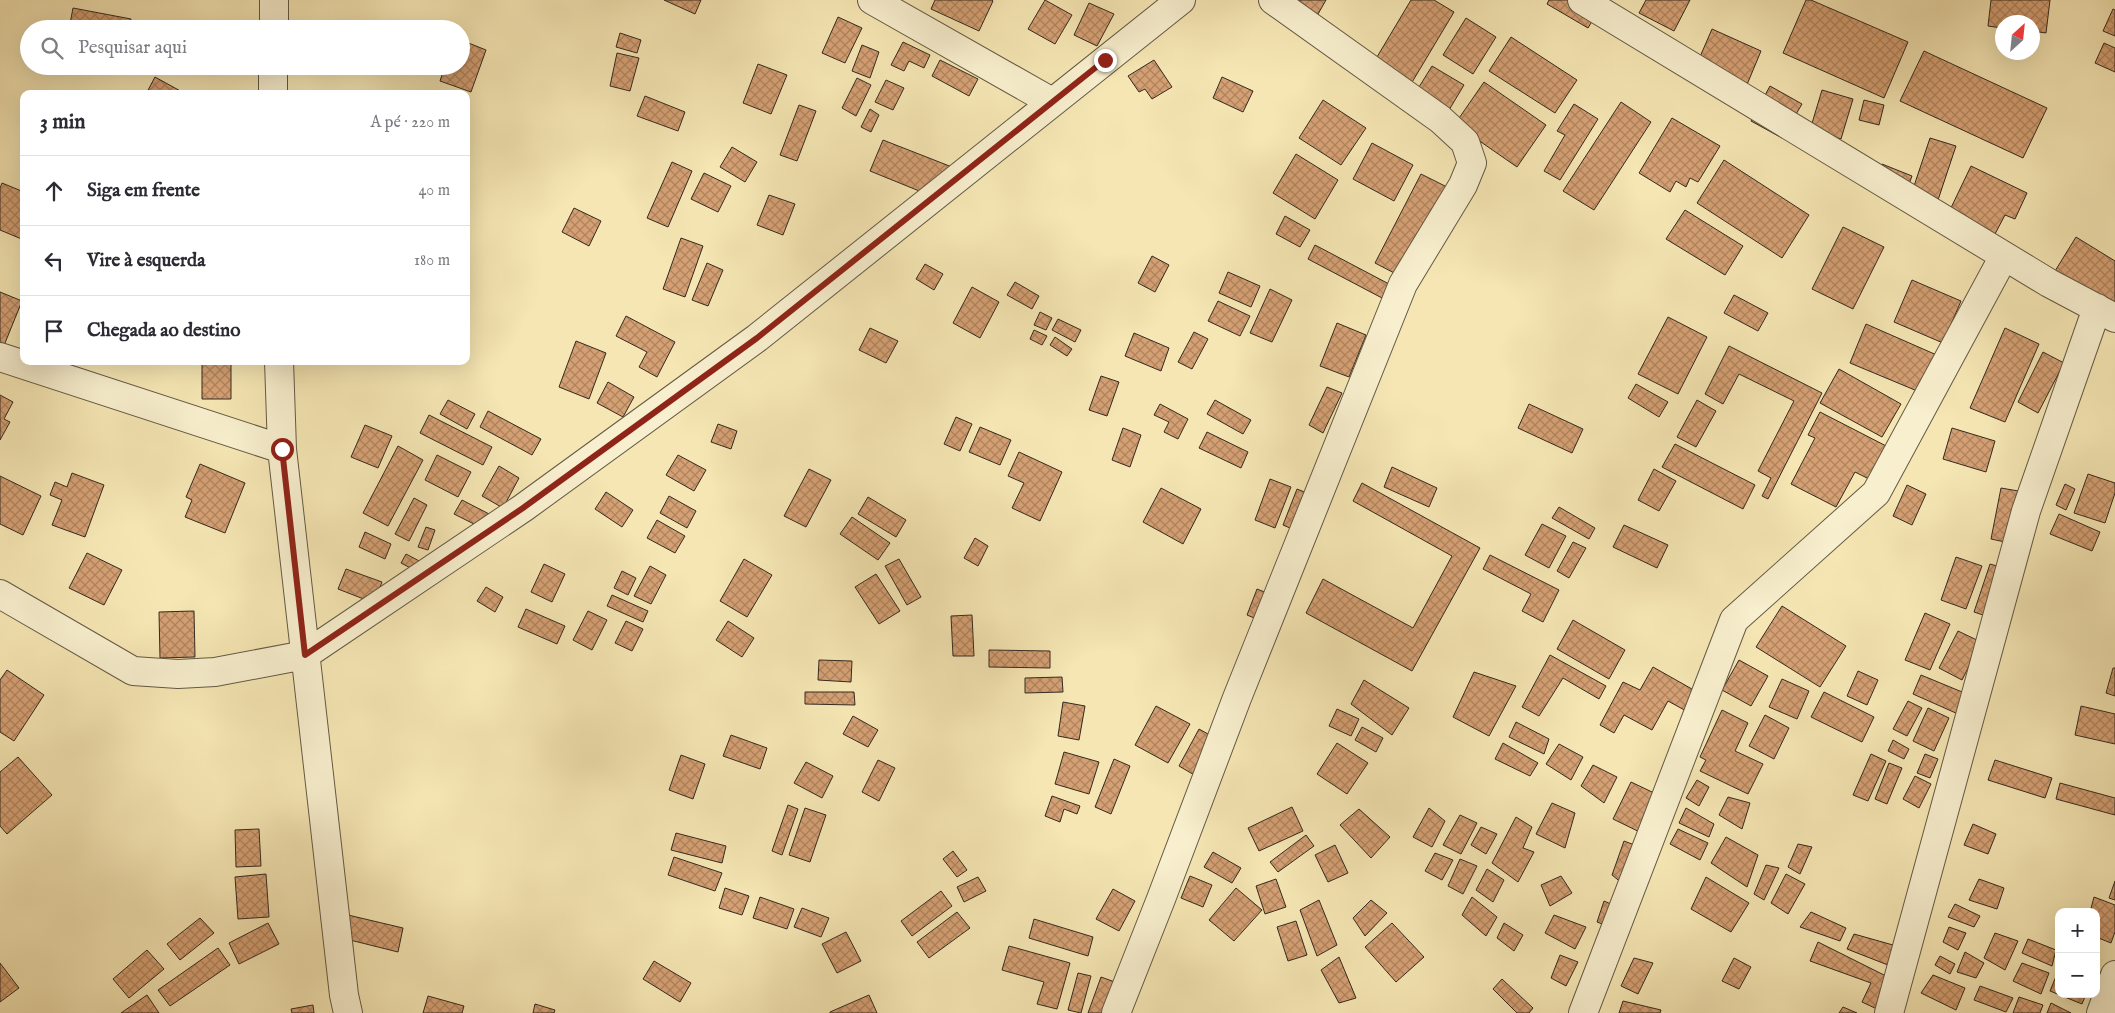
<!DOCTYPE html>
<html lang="pt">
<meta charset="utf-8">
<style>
:root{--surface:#fff;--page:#f7f7f7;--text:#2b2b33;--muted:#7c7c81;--line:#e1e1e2}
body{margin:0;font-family:"IM FELL English",serif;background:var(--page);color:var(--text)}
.controls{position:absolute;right:15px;bottom:15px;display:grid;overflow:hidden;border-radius:10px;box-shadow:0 5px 20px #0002}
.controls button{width:45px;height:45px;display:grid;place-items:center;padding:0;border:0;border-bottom:1px solid var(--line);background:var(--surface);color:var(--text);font:25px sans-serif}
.compass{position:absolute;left:1995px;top:15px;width:45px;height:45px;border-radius:50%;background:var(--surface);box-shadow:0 5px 20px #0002;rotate:27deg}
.stop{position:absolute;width:15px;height:15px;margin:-11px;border:4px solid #8f2418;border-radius:50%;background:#fff}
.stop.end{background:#8f2418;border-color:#fff;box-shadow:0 1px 5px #0008}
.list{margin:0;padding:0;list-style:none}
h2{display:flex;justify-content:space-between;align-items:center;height:65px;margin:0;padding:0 20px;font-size:21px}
h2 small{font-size:16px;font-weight:400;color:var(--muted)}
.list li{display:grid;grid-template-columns:32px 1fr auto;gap:15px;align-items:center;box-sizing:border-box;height:70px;padding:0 20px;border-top:1px solid var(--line)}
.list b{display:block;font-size:19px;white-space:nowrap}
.list em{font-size:16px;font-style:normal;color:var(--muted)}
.icon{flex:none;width:28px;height:28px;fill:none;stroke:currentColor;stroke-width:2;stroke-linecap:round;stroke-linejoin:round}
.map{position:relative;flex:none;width:2115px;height:1013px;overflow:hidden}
.search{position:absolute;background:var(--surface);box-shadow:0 5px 20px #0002;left:20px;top:20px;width:450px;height:55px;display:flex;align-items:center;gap:12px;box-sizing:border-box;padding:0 18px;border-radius:28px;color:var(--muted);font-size:19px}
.panel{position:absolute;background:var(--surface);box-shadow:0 5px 20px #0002;left:20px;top:90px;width:450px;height:275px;border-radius:10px}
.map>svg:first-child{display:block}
.building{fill:url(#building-cross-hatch);stroke:#342a20}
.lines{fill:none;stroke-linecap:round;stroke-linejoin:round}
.street-casing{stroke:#645945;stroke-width:30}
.street{stroke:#f8efce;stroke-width:28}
.route{stroke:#8f2418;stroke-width:6}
</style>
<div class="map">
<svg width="2115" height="1013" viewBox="0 0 2115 1013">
<defs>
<pattern id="building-cross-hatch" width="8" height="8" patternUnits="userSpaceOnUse" patternTransform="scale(1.25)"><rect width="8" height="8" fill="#d5a073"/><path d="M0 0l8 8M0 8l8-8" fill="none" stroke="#ae835e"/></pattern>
</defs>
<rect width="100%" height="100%" fill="#f5e6b3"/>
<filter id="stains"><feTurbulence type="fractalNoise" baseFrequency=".004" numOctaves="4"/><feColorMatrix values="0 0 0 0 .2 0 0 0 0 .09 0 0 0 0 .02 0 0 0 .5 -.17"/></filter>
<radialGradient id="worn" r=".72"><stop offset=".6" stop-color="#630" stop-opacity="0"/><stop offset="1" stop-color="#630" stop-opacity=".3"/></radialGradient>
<!-- building -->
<path class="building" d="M664,0H701L695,14Z
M935,0H992L993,1L979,31L931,9Z
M1045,0L1072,15L1055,44L1028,29Z
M1300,0H1326L1309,30L1289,19Z
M1411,0H1434L1454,12L1408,89L1371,67Z
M1549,0H1575L1597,13L1588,28L1547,4Z
M1646,0H1690L1674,31L1639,13Z
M1806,0H1811L1908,42L1884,98L1783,53Z
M1991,0H2050L2046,33L2032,31V22H2002V28L1988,26Z
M1089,3L1114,14L1097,46L1074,35Z
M73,8L131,19L129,29H69Z
M2113,9L2115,10V36L2103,31Z
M838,17L862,28L845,63L822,53Z
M1466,18L1496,37L1473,74L1443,55Z
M1712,29L1761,51L1746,87L1696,66Z
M620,33L641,40L637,53L616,47Z
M1511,37L1577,80L1555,113L1489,71Z
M461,40L486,50L471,92L440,81L445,66H461Z
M903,42L930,55L924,68L909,61L904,71L891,65Z
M2104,43L2115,48V72L2095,63Z
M862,45L879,52L870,78L852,71Z
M1924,51L2047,108L2023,158L1900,101Z
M617,53L639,58L630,91L610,86Z
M940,60L978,79L969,96L932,76Z
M1154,60L1172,87L1152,99L1145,89L1139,92L1128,76Z
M758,64L787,75L771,114L743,103Z
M1432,66L1464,85L1443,120L1411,100Z
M155,77L184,93L183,94H146Z
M1222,77L1253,91L1243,112L1213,98Z
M857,78L871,85L856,116L842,108Z
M886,80L904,88L893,110L875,102Z
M1484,82L1546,125L1517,167L1455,124Z
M1770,86L1802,104L1782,138L1751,121Z
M1822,90L1853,99L1841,139L1810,130Z
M645,96L685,112L678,131L637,116Z
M1323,100L1366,128L1341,165L1299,138Z
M1864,100L1884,105L1879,125L1859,120Z
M1621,102L1651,122L1594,210L1563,191Z
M1574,104L1598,119L1560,180L1544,171L1565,135L1557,131Z
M799,105L816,111L797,161L780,155Z
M870,109L879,115L871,132L861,127Z
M1672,118L1720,146L1698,182L1690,178L1686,187L1676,181L1670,192L1639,173Z
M1930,138L1956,146L1937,203L1911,195Z
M883,140L952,167L939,199L870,171Z
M1372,143L1413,165L1394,201L1353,179Z
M732,147L757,162L745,182L720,167Z
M1296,154L1338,180L1315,219L1273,193Z
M1724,160L1809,215L1782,258L1697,203Z
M672,162L692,171L668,227L647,218Z
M1882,164L1912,176L1903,200L1873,188Z
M1971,166L2027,193L2015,219L2005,215L1995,234L1949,212Z
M704,173L731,186L718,212L691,199Z
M1421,174L1447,187L1400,276L1375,263Z
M2,183L24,192V240L0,230V188Z
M769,195L795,204L783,235L757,225Z
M574,208L601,221L589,246L562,232Z
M1685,210L1743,246L1725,275L1666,239Z
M1285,216L1310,230L1300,247L1276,234Z
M1843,227L1884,247L1853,309L1812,289Z
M2076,237L2115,261V323L2044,289Z
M681,238L703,246L685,297L663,289Z
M1315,245L1389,284L1382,298L1308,259Z
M1152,256L1169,265L1155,292L1138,283Z
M707,263L723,270L708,306L692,300Z
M925,264L943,274L934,290L916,279Z
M1228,272L1260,286L1251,307L1219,293Z
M1912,280L1961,301L1943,343L1894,322Z
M1015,282L1039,296L1032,309L1007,295Z
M972,287L999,302L980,338L953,323Z
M1270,289L1292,300L1272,342L1250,333Z
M0,292L22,301L3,348L0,347Z
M1734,295L1768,313L1758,331L1724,313Z
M1218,301L1250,316L1240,336L1208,321Z
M1040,312L1052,318L1046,330L1034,325Z
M626,316L675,342L657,377L639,367L647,352L616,336Z
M1668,317L1707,337L1678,394L1638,374Z
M1058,319L1081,330L1075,342L1052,330Z
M1337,323L1366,335L1349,377L1320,366Z
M1866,324L1939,356L1922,393L1850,363Z
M870,328L898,341L886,363L859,350Z
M2005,328L2039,344L2005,422L1970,408Z
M1034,330L1047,336L1042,345L1030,339Z
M1194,332L1208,339L1192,369L1178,362Z
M1134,333L1169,348L1161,371L1125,356Z
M1055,337L1072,349L1067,356L1050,345Z
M576,341L606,353L589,399L559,387Z
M1729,346L1822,393L1768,499L1762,496L1771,478L1758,471L1794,401L1739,374L1723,404L1705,394Z
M2043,352L2064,363L2038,413L2018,402Z
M202,361H231V399H202Z
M1839,369L1901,404L1882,437L1820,403Z
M1101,376L1119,382L1107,416L1089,410Z
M608,382L634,397L623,417L597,403Z
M1636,384L1668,402L1659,417L1628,398Z
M1327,387L1342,393L1323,433L1309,425Z
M0,395L13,402L4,419L10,422L0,440Z
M448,400L475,414L467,429L440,414Z
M1215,400L1251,420L1243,434L1207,414Z
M1697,400L1716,411L1696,447L1677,437Z
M1160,404L1188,419L1178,439L1164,432L1169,422L1154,415Z
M1529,404L1583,429L1572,453L1518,428Z
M488,411L541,439L532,455L480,427Z
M1820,412L1892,449L1875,482L1855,472L1836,507L1791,484L1815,438L1808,435Z
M429,415L492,447L483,465L420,433Z
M956,417L972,424L960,451L944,444Z
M718,424L737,431L731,449L711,442Z
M365,425L392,436L378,468L351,457Z
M980,427L1011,440L1000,465L969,452Z
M1123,428L1141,435L1130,467L1112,460Z
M1952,428L1995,441L1986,472L1943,459Z
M1207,432L1248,452L1241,468L1199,448Z
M1675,444L1755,485L1743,509L1662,467Z
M398,446L423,460L388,526L363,513Z
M1019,452L1062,472L1040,521L1012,508L1024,483L1008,476Z
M437,455L471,472L458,497L425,480Z
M678,455L706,470L694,491L666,475Z
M200,464L245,483L225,533L185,517L192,500L186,497Z
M499,466L519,478L503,508L482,496Z
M1392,467L1437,488L1429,507L1384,487Z
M809,469L831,480L806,527L784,516Z
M1654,469L1676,481L1659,511L1638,500Z
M72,473L104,485L85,537L52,525L62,500L50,495L55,482L67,487Z
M2088,474L2115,483V493L2105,523L2074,513Z
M0,476L41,496L23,535L0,524Z
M1270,479L1291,487L1275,528L1255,520Z
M1362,483L1480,548L1412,671L1306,613L1323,579L1413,628L1452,556L1353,501Z
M2065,484L2075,489L2066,510L2056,505Z
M1907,485L1926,494L1912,525L1893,516Z
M1161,488L1201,509L1183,544L1143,522Z
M2001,488L2024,492L2014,544L1991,539Z
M1297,489L1312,495L1297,531L1283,525Z
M606,492L633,510L622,527L595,509Z
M669,496L696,511L687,528L660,513Z
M868,497L906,520L896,537L858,514Z
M414,498L427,505L409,541L395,534Z
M462,500L493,516L486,530L454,514Z
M1559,507L1595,528L1589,539L1552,518Z
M2059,514L2100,532L2092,551L2050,534Z
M852,517L890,543L878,560L840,534Z
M657,520L685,536L675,553L647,538Z
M1542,524L1566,536L1549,568L1525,555Z
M1624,525L1668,545L1657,568L1613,547Z
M426,527L435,530L428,550L418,547Z
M365,532L391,544L385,559L359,547Z
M975,538L988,546L978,566L964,558Z
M1573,542L1586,548L1569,578L1557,571Z
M87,553L122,570L104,605L69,588Z
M406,554L425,564L420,573L401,563Z
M1490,555L1559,590L1543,622L1522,611L1531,594L1483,569Z
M1956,557L1982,566L1966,609L1941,600Z
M744,559L772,575L747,617L720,601Z
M899,559L921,597L907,605L885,566Z
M544,564L565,574L552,602L531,592Z
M1990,564L2011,570L1995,619L1974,612Z
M650,566L666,575L651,604L634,596Z
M346,569L382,582L374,603L338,589Z
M622,571L636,578L628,595L614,588Z
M876,574L900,611L879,624L855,587Z
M486,587L503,597L495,612L477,601Z
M1257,589L1282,599L1271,625L1247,615Z
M612,595L648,611L643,622L607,606Z
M1782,606L1846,646L1820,687L1756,647Z
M526,609L565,626L557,644L518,627Z
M194,611L195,657L160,658L159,612Z
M588,611L607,620L592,650L573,640Z
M1925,613L1950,624L1930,670L1905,660Z
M972,615L974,656H953L951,616Z
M1573,620L1625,650L1609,679L1557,649Z
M626,621L643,629L632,651L615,643Z
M728,621L754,638L742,657L716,640Z
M1958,631L1981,642L1962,680L1939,668Z
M989,650L1050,651V668L989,667Z
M1550,655L1606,686L1599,699L1563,678L1539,716L1522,707Z
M819,660L852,661L851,682L818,680Z
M1739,660L1768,676L1751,706L1722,690Z
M1653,667L1699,693L1688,712L1668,701L1652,730L1624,715L1614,733L1600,725L1623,682L1640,690Z
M2113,668H2115V696L2106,693Z
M7,670L44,695L14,741L0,732V680Z
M1858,671L1878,680L1867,705L1847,696Z
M1474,672L1516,686L1489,736L1453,717Z
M1921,675L1967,694L1958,714L1913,694Z
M1062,677L1063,692L1025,693V678Z
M1782,679L1809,691L1797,719L1769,707Z
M1364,680L1409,708L1392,735L1351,704Z
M805,692H854L855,705L805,704Z
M1824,692L1874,717L1862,742L1811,717Z
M1908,701L1922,708L1907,736L1893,729Z
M1063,702L1085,706L1079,740L1058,736Z
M1156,706L1190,724L1168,763L1135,745Z
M2081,706L2115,714V744L2075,735Z
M1928,708L1949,718L1934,751L1913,741Z
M1337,709L1359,719L1351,736L1329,726Z
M1722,710L1748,723L1735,751L1763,764L1748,794L1700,771L1706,760L1700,757Z
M1765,715L1789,728L1774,759L1749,746Z
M853,716L878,730L868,747L843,734Z
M1516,722L1549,739L1544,754L1509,737Z
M1362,727L1383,738L1376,752L1355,740Z
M1199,729L1217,739L1196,776L1179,766Z
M731,735L767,748L760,769L723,756Z
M1893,740L1909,749L1904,759L1888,751Z
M1337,743L1368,763L1347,794L1317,774Z
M1503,743L1538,763L1530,776L1495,759Z
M1559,744L1583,757L1571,780L1546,764Z
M1064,752L1099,762L1089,794L1055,784Z
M1871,754L1886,761L1868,801L1853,795Z
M1925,754L1938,759L1930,778L1917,773Z
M681,755L705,764L693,799L669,790Z
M18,757L52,795L7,834L0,826V772Z
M1114,759L1130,766L1111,814L1095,807Z
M878,760L895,768L879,801L862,792Z
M1995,760L2052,778L2045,798L1988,780Z
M806,762L833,776L822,798L794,783Z
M1889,763L1902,768L1887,804L1875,799Z
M1593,765L1617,777L1604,803L1581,786Z
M1915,776L1931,784L1919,808L1903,799Z
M1697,780L1709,787L1699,806L1686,798Z
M1631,782L1671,801L1652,838L1613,819Z
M2060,783L2115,798V815L2056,799Z
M1052,796L1080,806L1077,814L1064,809L1060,822L1045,816Z
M1728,797L1750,803L1742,829L1719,815Z
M1552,803L1575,813L1565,848L1536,834Z
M788,805L798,809L782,855L772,851Z
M1292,807L1303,831L1259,851L1248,828Z
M805,808L826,815L810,862L789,855Z
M1429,808L1445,821L1432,847L1413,837Z
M1686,808L1714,824L1709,837L1679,823Z
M1359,809L1390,837L1371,858L1340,825Z
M1460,815L1477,823L1461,854L1443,845Z
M1516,817L1532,827L1523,848L1534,852L1518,882L1492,863Z
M1973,824L1996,834L1988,854L1964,845Z
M1481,827L1497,834L1486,854L1471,845Z
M259,829L261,866L236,867L235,830Z
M1678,829L1708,843L1700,860L1670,844Z
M676,833L726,846L722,863L671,850Z
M1306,835L1314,846L1278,872L1270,862Z
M1726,837L1758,855L1747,887L1711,863Z
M1624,841L1645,849L1628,888L1612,875Z
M1798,844L1812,847L1800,874L1788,867Z
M1335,845L1348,873L1328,882L1315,855Z
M953,851L967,870L957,877L943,859Z
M1213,852L1241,868L1232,883L1204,867Z
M1435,853L1453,860L1442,880L1425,871Z
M674,857L722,873L715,891L668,875Z
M1460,859L1477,866L1463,894L1448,886Z
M1766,865L1779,868L1764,900L1754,894Z
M1487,869L1504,880L1493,902L1476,890Z
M266,874L269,917L238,919L235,877Z
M1786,874L1805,884L1788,914L1771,903Z
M1190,876L1212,885L1203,907L1181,898Z
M1561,876L1572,893L1550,906L1541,885Z
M978,877L986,891L964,902L957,887Z
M1706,877L1749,903L1731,932L1691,909Z
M1276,879L1286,907L1265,914L1256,886Z
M1979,879L2004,888L1997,909L1969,900Z
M2115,881V900L2109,898Z
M725,888L749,896L742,915L719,908Z
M1236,888L1262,910L1234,941L1209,920Z
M1113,889L1135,901L1119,931L1096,919Z
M941,891L952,906L912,936L901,921Z
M760,897L794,909L787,929L753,918Z
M1472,897L1497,917L1486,936L1462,915Z
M2094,897L2115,905V932L2111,943L2096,937V912H2090Z
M1319,900L1337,945L1317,956L1300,910Z
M1371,900L1387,913L1365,936L1353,918Z
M1604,901L1620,908L1610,927L1597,922Z
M1955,904L1980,916L1974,927L1948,917Z
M802,908L829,918L821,937L794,927Z
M957,912L970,928L929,958L917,942Z
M1811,912L1846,928L1840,941L1800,927Z
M348,915L403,928L398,952L342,938Z
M1554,915L1586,927L1575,949L1545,933Z
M200,918L214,933L180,960L167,944Z
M1034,919L1093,937L1088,956L1029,938Z
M1296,921L1307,955L1288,961L1277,927Z
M268,923L279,944L239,964L229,943Z
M1392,923L1424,957L1396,982L1365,947Z
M1504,923L1523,935L1514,951L1497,938Z
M1949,927L1966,933L1958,950L1943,942Z
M846,932L861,961L837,973L822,944Z
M1995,933L2018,941L2005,970L1984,958Z
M1854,934L1900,947L1893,967L1847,949Z
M2028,939L2056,950L2052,966L2022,953Z
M1818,942L1890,978L1879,1010L1862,1002L1871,983L1810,961Z
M1009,946L1070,963L1057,1009L1037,1004L1044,982L1002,970Z
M218,948L230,965L170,1006L158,990Z
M147,950L164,969L129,998L113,979Z
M1965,952L1984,963L1976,978L1957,972Z
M1560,955L1578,962L1566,986L1551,978Z
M1940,956L1955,964L1950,974L1935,965Z
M1339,957L1356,998L1339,1003L1321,970Z
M1634,958L1653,963L1638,994L1621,986Z
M1734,958L1751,967L1739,989L1722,981Z
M654,961L691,983L680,1002L643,979Z
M0,963L19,988L0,1002Z
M2022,963L2049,973L2041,994L2013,981Z
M2059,969V994H2086L2082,1004L2050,991Z
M1078,973L1091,976L1081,1013L1068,1010Z
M1933,975L1965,988L1956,1010L1921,993Z
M1101,977L1126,986L1116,1013H1088Z
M1502,979L1533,1008L1529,1013H1517L1493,989Z
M1980,986L2013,998L2006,1012L1974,1000Z
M147,995L159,1013H121Z
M869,995L877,1013H830V1012Z
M428,996L464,1006L462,1013H423Z
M2019,997L2043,1005L2040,1013H2013Z
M1623,1001L1661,1010L1660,1013H1619Z
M2051,1003L2071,1013H2047Z
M535,1004L555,1010L554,1013H533Z
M313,1005L314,1013H292L291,1009Z
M1843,1007L1857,1013H1839Z"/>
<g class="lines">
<!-- street casing -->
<g class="street-casing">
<path id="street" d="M872,0L1052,102
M1582,0L2049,283L2115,318
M274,29V0
M273,94V66
M0,357L282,449
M279,361L282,449L344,995L348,1013
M0,594L133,671L178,674L215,672L305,655L523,508L757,338L1181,0
M1116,1013L1161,899L1237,698L1403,284L1463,185L1472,163L1465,142L1440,119L1273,0
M1583,1013L1734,620L1876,493L2004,256
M1889,1013L2026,511L2097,308
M2101,1013L2115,975"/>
</g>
<!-- street -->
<use href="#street" class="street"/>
</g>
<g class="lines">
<!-- route -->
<path class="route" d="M282,449L305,655L523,508L757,338L1105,60"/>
</g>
<rect width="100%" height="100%" filter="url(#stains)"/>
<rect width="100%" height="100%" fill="url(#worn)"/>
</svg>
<div class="controls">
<button>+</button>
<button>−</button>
</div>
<svg class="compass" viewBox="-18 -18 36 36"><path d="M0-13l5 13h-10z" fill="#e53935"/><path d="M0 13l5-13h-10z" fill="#7c7c81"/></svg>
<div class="stop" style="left:282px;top:449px"></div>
<div class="stop end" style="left:1105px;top:60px"></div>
<div class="search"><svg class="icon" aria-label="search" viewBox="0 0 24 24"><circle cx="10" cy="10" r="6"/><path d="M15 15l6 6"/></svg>Pesquisar aqui</div>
<section class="panel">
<h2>3 min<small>A pé · 220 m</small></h2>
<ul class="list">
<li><svg class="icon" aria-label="ahead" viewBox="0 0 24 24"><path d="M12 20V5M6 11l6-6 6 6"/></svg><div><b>Siga em frente</b></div><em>40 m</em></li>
<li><svg class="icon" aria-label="left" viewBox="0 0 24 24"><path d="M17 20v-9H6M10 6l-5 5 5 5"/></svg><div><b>Vire à esquerda</b></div><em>180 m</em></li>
<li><svg class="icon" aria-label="arrive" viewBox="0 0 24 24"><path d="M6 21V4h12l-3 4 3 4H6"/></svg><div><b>Chegada ao destino</b></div></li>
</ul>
</section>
</div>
